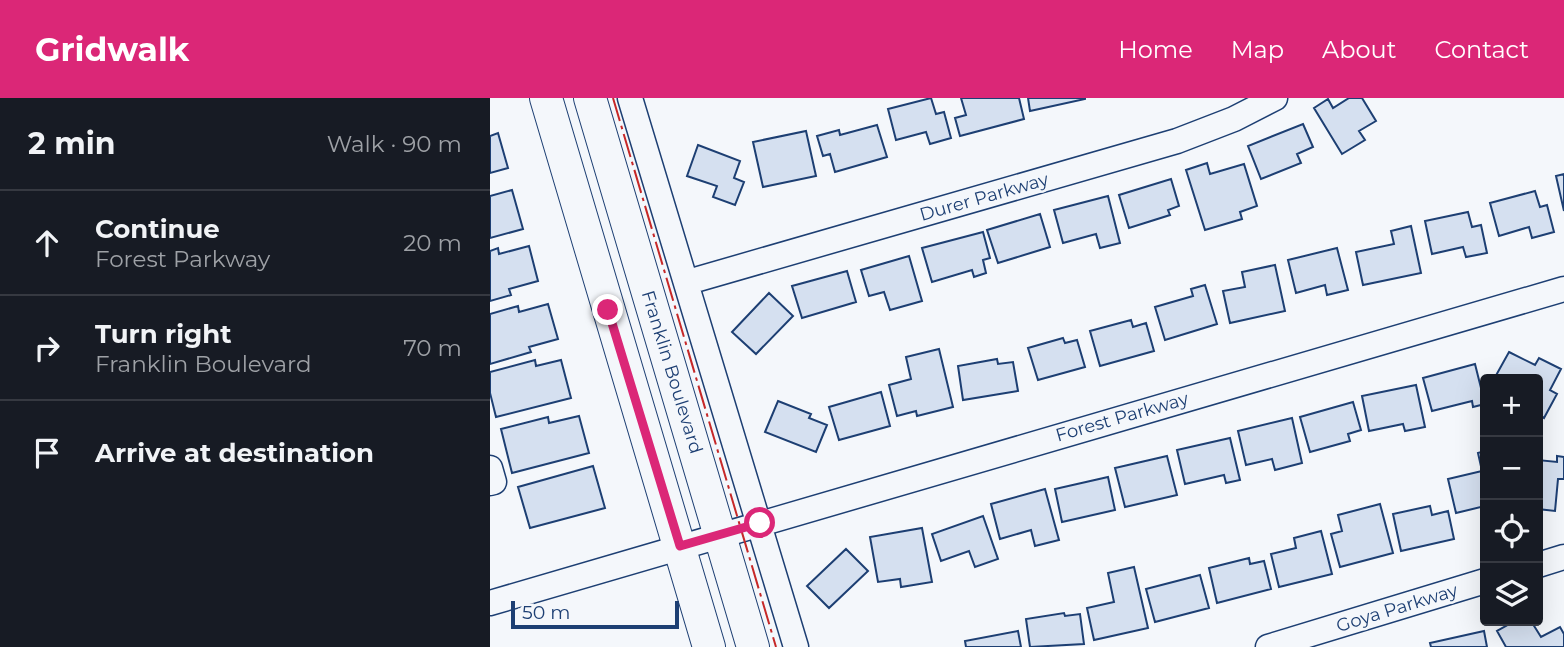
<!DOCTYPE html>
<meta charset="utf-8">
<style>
:root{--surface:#171b24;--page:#20242c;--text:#f1f3f6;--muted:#9ea1a6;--line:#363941;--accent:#db2777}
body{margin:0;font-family:Montserrat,sans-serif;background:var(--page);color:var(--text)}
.controls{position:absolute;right:21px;bottom:21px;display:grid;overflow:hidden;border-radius:7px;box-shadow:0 7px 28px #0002}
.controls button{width:63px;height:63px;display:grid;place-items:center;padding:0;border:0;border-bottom:2px solid var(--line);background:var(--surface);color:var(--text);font:35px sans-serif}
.scale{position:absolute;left:21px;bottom:18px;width:168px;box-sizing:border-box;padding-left:7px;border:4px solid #1d3f73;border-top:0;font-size:19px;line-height:24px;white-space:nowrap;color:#1d3f73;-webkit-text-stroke:5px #f4f7fb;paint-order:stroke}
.stop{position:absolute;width:21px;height:21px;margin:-16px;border:5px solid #db2777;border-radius:50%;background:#fff}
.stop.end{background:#db2777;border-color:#fff;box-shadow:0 2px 7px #0008}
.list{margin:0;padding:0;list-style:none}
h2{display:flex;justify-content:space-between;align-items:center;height:91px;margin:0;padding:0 28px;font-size:30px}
h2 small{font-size:23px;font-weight:400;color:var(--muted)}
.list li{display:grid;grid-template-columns:46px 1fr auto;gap:21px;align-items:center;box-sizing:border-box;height:105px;padding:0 28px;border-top:2px solid var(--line)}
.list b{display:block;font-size:26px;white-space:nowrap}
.list p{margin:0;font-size:23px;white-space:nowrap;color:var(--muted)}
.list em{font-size:23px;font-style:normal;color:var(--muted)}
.icon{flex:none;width:38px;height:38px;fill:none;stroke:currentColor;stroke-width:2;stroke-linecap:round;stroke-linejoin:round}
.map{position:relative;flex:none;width:1074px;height:549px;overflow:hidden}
header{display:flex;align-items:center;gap:42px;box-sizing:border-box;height:98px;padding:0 35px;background:var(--accent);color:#fff}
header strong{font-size:33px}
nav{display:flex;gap:38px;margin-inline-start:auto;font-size:24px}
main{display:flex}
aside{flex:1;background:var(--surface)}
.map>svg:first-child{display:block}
.building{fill:#d5e0f0;stroke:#1d3f73;stroke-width:2}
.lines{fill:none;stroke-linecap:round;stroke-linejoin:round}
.minor-casing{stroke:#1d3f73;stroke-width:27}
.major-casing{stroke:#1d3f73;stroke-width:34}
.minor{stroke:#f4f7fb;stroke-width:24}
.major{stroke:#f4f7fb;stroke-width:32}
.power{stroke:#c62828;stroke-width:2;stroke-dasharray:24 5 3.5 5;stroke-linecap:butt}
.route{stroke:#db2777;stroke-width:9}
.labels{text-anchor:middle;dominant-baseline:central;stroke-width:5;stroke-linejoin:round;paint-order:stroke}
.street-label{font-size:18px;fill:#1d3f73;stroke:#f4f7fb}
</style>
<header>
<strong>Gridwalk</strong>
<nav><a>Home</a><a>Map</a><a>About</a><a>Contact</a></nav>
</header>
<main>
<aside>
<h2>2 min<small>Walk · 90 m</small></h2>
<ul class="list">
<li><svg class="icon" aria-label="ahead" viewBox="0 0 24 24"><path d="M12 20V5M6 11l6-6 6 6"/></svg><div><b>Continue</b><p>Forest Parkway</p></div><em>20 m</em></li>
<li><svg class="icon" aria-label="right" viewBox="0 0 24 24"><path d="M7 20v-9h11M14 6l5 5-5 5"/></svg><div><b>Turn right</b><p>Franklin Boulevard</p></div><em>70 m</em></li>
<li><svg class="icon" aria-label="arrive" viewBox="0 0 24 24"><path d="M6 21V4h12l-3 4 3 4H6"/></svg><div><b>Arrive at destination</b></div></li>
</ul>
</aside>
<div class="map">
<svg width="1074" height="549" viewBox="0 0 1074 549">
<rect width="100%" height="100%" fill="#f4f7fb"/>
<!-- building -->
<path class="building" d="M441,0L446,16L454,14L461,40L440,46L436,34L406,42L398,11Z
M471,0H529L534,21L470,38L465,20L476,17Z
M538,0H595V1L540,13Z
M859,0H872L886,23L869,33L875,42L852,56L824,10L838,1L843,10Z
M813,26L823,49L807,56L811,65L771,81L758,48Z
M387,27L397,59L345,74L340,56L333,58L327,38L349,32L350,37Z
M316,33L326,78L273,89L263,44Z
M8,35L18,70L0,75V38Z
M208,47L250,63L244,80L254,84L245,107L223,99L227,88L197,78Z
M717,65L720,76L754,66L767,108L750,114L752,121L715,132L696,72Z
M1074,76V113L1066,78Z
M681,81L689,108L678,112L680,117L639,130L629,97Z
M22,92L33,131L0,140V98Z
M1045,93L1050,109L1057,107L1064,134L1042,140L1039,129L1009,138L1000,105Z
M618,98L630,145L610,150L606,136L573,145L564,112Z
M978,114L982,129L991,127L997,155L976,159L973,149L942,156L935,123Z
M550,116L560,149L508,165L497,132Z
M921,128L931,175L873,187L866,154L904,146L901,133Z
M493,134L500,160L493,162L496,175L484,179L482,172L442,184L432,150Z
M39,148L48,183L19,191L21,197L0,203V153L8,150L9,156Z
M847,150L858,192L837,197L835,187L806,195L798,162Z
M419,158L432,203L400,212L394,194L379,198L371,172Z
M785,167L795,213L740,225L733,193L755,189L752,174Z
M357,173L366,204L312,220L302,188Z
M715,187L727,226L675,242L665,209L703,198L701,191Z
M279,195L303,218L266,256L242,234Z
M58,206L68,241L39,249L41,254L0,266V216L28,208L29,214Z
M641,222L643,229L656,225L664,253L610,268L600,233Z
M573,240L575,245L587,242L595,269L548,282L538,250Z
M449,251L463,309L427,318L426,313L407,318L399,287L421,281L416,259Z
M1019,254L1045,267L1049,260L1071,271L1060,292L1067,296L1054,320L1048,316V281H1004Z
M507,261L508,266L523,264L528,293L473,302L468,268Z
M45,262L46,268L71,262L81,300L6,319L0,295V274Z
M985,266L995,306L983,309L982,303L942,313L933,280Z
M926,287L935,329L915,333L913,326L879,333L872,298Z
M391,294L400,328L349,342L339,309Z
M288,303L321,316L319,320L337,327L326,354L275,334Z
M863,304L871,332L858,336L860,343L820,354L810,319Z
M89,318L99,355L22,375L11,331L58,319L59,325Z
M802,320L812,365L785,372L782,361L756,367L748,333Z
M740,340L750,382L736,385L734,377L695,386L687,352Z
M995,353V408L966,415L958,381L992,373L988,355Z
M677,358L687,397L635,409L625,370Z
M1067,358L1074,359V381H1068L1065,413L1048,411V362L1067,364Z
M103,368L115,410L40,430L28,389Z
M618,379L625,412L572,424L565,391Z
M555,391L569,442L545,448L541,432L510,441L501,406Z
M890,406L903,455L850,469L841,436L852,433L848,417Z
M940,408L942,417L958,413L964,441L911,453L903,416Z
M493,418L508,461L485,469L479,453L451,463L442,436Z
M432,430L442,484L411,489L410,481L388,484L380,439Z
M831,433L842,476L789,489L781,456L806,450L804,440Z
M356,451L378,473L339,510L317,488Z
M759,460L760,466L774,463L781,491L727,505L719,470Z
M644,469L658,530L604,542L597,510L624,504L618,475Z
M710,477L719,510L665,524L656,491Z
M574,515L575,518L590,516L594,546L540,549L536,521Z
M1025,523H1041L1051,539L1070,529L1074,536V549H1016L1007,533Z
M528,533L531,549H476L475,543Z
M994,533L997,549H941L940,545Z"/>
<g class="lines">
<!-- minor casing -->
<g class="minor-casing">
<path id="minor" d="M140,0L306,549
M198,184L687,43L744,21L785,0
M0,370L4,384L0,385
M1048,467L1074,459
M0,505L1074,191
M778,549L995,483"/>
</g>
<!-- major casing -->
<g class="major-casing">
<path id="major" d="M56,0L219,549
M100,0L263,549"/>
</g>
<!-- minor -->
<use href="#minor" class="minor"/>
<!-- major -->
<use href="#major" class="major"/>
<!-- power -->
<path class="power" d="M123,0L286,549"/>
</g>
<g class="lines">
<!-- route -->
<path class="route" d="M118,212L190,448L270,425"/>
</g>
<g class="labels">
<!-- street labels -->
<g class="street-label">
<text transform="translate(494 99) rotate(-16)">Durer Parkway</text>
<text transform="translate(182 274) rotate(73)">Franklin Boulevard</text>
<text transform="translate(632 319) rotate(-16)">Forest Parkway</text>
<text transform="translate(907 510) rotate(-17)">Goya Parkway</text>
</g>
</g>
</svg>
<div class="controls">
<button>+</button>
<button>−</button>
<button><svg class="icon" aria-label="locate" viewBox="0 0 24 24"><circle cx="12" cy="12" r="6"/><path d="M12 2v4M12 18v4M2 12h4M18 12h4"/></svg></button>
<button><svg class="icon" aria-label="layers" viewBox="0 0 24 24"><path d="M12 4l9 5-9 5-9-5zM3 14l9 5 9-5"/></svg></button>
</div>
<div class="scale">50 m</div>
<div class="stop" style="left:270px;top:425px"></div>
<div class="stop end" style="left:118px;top:212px"></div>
</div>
</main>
